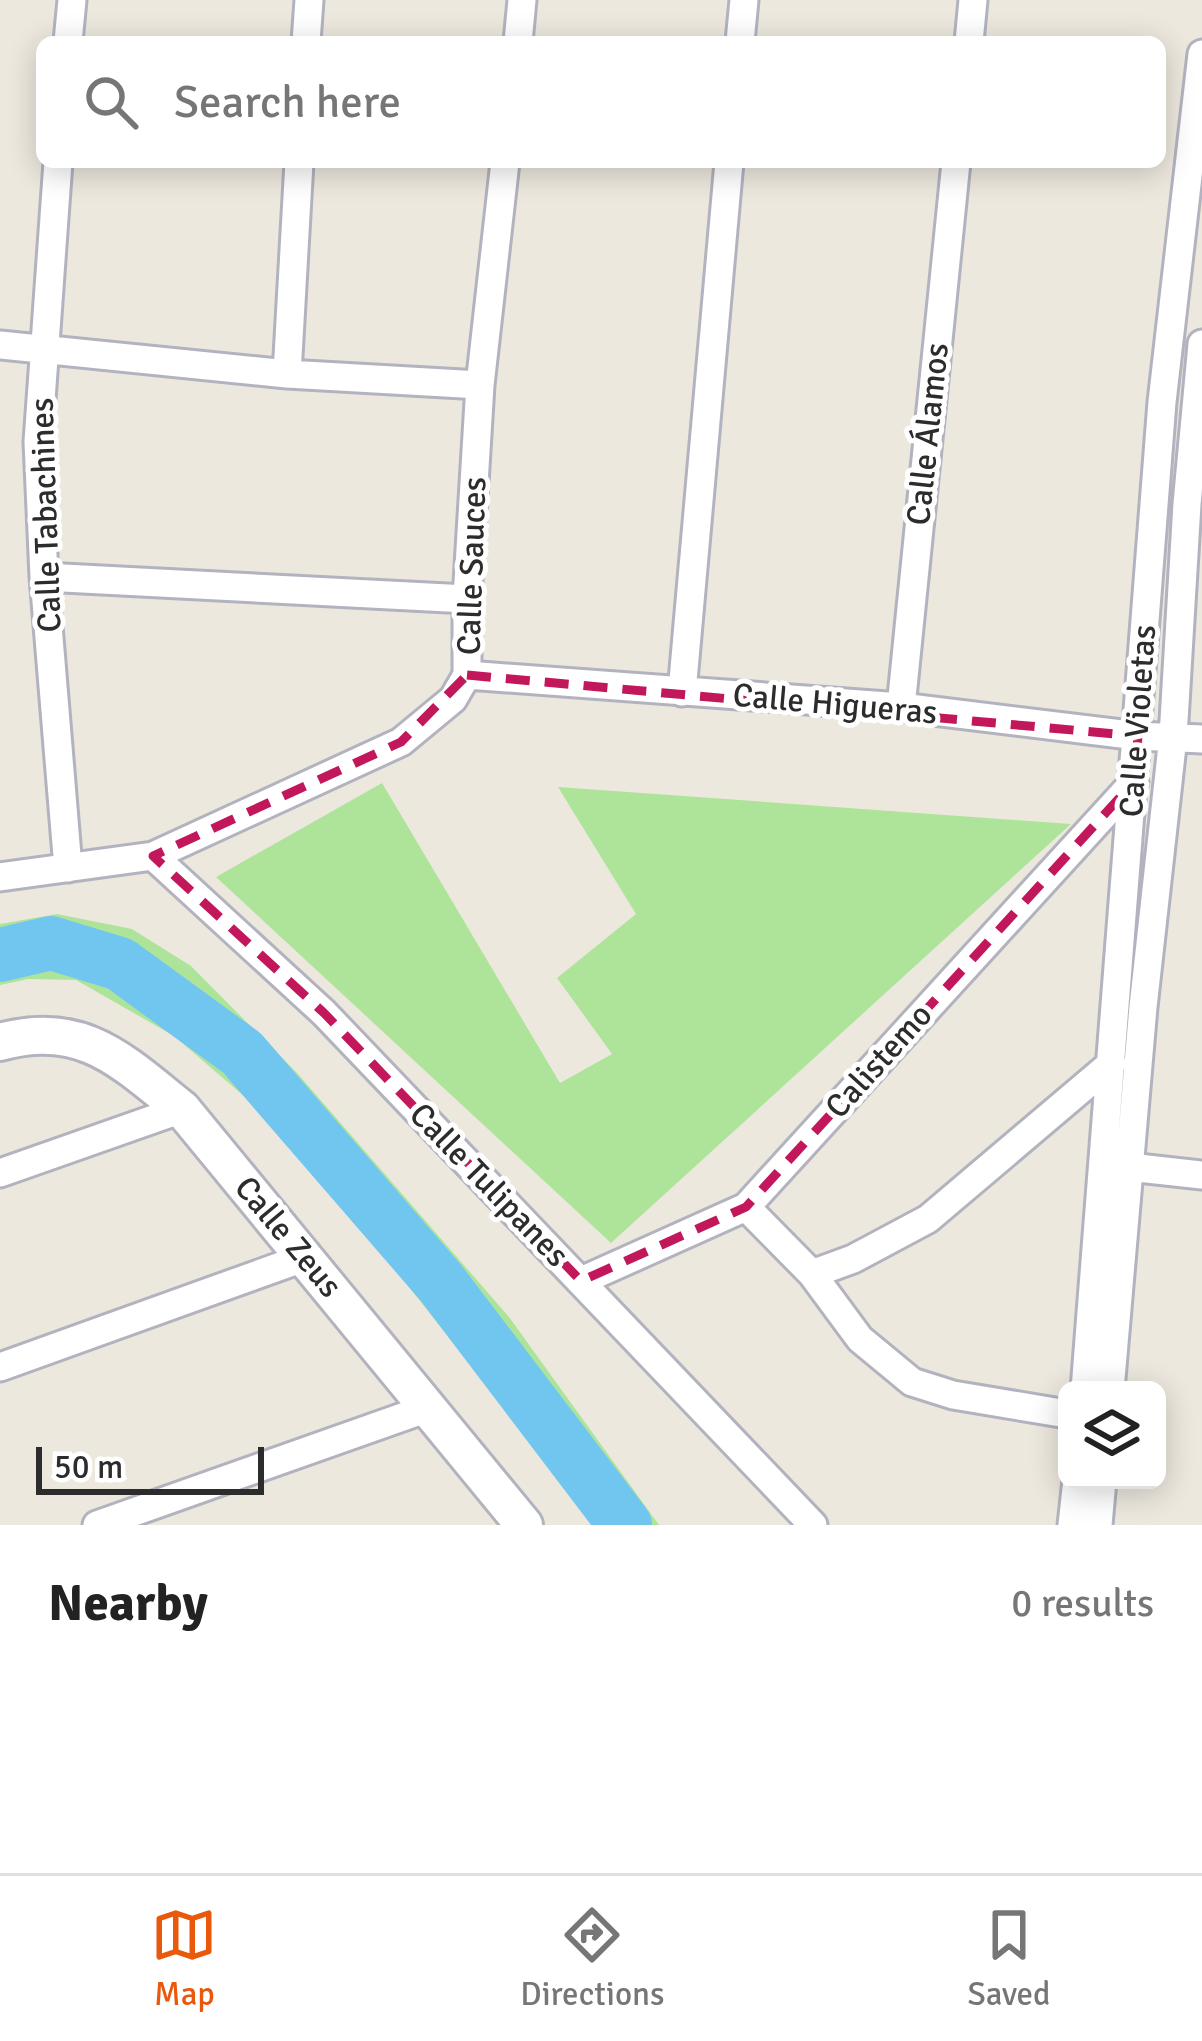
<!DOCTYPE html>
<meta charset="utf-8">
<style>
:root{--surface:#fff;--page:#f6f6f6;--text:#222;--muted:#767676;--line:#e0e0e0;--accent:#ea580c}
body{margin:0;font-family:Signika,sans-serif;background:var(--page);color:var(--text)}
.controls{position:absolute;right:36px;bottom:36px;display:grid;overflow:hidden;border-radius:18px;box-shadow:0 6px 30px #0003}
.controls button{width:108px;height:108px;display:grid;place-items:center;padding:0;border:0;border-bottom:3px solid var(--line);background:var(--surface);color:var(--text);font:60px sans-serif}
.scale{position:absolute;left:36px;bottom:30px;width:228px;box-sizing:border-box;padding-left:12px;border:6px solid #2c2c2c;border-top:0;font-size:33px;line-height:42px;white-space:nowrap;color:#2c2c2c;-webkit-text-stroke:9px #fff;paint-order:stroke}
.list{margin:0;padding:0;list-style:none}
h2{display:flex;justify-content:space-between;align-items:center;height:156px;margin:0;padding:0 48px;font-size:51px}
h2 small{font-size:39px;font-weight:400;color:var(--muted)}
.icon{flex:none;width:66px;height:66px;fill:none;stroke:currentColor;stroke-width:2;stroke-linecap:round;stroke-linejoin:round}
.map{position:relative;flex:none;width:1202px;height:1525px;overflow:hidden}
.search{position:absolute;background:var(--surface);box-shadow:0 6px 30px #0003;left:36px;right:36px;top:36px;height:132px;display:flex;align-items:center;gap:30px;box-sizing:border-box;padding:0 42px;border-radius:18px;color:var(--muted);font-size:45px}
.sheet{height:348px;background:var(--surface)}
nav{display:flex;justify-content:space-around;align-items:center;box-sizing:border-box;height:168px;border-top:3px solid var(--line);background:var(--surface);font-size:33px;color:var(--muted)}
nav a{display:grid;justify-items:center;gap:6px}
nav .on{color:var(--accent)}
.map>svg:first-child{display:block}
.green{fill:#aee49a}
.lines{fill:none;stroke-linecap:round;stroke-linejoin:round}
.river{stroke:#71c6f0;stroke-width:54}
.street-casing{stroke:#b2b3bf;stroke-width:33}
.secondary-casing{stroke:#b2b3bf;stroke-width:42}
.street{stroke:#fff;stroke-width:27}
.secondary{stroke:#fff;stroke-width:36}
.marked{fill:none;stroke:#c2185b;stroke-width:9;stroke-dasharray:24 15;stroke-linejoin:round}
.labels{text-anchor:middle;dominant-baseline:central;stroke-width:10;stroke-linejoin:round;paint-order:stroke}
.street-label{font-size:33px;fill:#2c2c2c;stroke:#fff}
</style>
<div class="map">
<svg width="1202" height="1525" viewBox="0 0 1202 1525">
<rect width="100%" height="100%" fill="#ede8de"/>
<!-- green -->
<path class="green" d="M382,783L560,1083L612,1054L557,978L636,914L558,787L1071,824L611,1243L216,877Z
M57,914L132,929L191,966L298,1074L509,1317L659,1525H597L289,1135L174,1036L76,980L28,979L0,985V924Z"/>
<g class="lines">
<!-- river -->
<path class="river" d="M0,955L51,943L120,964L242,1053L441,1283L625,1525"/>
<!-- street casing -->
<g class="street-casing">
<path id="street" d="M68,42L72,0
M306,42L309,0
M518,42L522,0
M740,42L744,0
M969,42L973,0
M58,162L38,442L44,577L68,868
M0,345L287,374L480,385
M287,374L299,162
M44,577L467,599
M467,675L901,707L1138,736L1202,739
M682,692L729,162
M901,707L956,162
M153,856L324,1013L813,1525
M0,877L153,856L401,742L453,699L467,675V599L480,385L505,162
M1114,1157L1129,1167L1202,1175
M0,1173L182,1109
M746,1207L812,1274L860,1339L912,1382L953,1395L1067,1414
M812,1274L853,1259L928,1219L1112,1063
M581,1281L746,1207L1134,782
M0,1367L306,1257
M1085,1390L1162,402L1202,54
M1110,1390L1143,1007L1173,737L1187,504L1202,344
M97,1525L428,1408
M1072,1525L1077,1480
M1098,1525L1102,1480"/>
</g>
<!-- secondary casing -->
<g class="secondary-casing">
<path id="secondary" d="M0,1042C82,1019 122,1061 182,1109L524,1525"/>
</g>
<!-- street -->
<use href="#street" class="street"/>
<!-- secondary -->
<use href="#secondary" class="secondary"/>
</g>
<!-- marked area -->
<path class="marked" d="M467,675L1138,736L1134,782L746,1207L581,1281L324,1013L153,856L401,742Z"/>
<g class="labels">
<!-- street labels -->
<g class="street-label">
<text transform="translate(928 434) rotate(-84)">Calle Álamos</text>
<text transform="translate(46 515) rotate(-92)">Calle Tabachines</text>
<text transform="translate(472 566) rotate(-88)">Calle Sauces</text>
<text transform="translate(835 704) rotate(5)">Calle Higueras</text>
<text transform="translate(1138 721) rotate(-86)">Calle Violetas</text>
<text transform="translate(879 1061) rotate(-48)">Calistemo</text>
<text transform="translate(489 1185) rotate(46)">Calle Tulipanes</text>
<text transform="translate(288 1237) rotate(50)">Calle Zeus</text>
</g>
</g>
</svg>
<div class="controls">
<button><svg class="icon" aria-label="layers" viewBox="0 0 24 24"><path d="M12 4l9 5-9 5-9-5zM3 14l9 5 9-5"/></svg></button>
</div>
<div class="scale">50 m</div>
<div class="search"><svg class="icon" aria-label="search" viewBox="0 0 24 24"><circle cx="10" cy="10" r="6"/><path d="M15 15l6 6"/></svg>Search here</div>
</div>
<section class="sheet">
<h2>Nearby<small>0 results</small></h2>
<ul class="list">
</ul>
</section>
<nav>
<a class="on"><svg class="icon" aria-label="map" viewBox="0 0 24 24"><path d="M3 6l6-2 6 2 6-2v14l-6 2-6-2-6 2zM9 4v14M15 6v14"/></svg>Map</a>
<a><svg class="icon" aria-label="directions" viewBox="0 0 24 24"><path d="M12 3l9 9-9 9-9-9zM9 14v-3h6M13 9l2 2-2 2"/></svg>Directions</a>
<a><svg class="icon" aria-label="saved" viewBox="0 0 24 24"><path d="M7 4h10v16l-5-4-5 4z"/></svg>Saved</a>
</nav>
